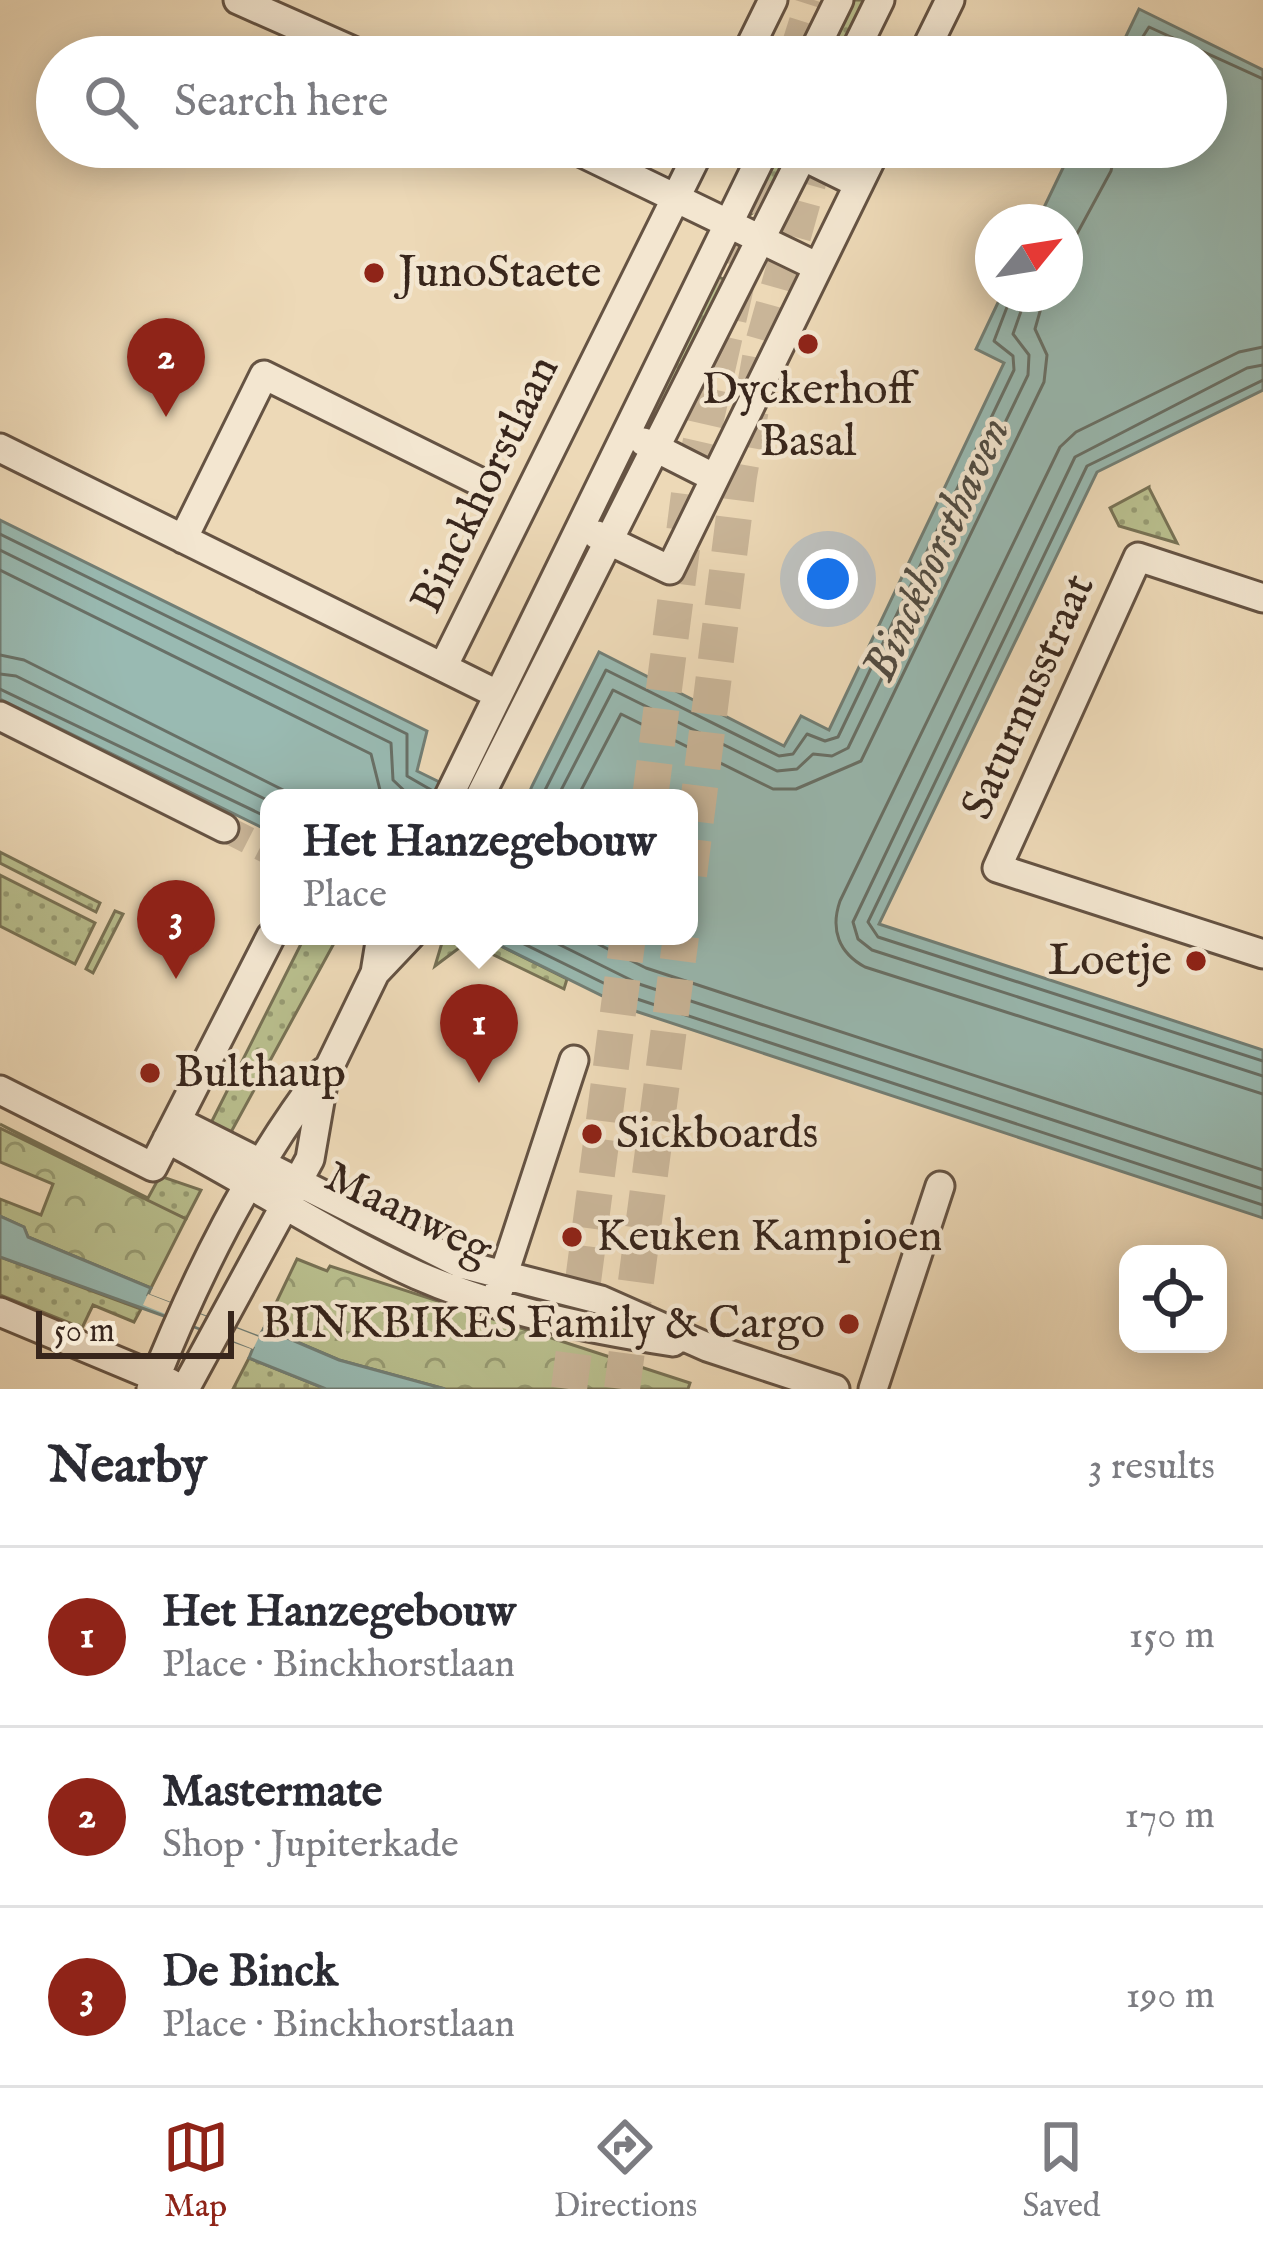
<!DOCTYPE html>
<meta charset="utf-8">
<style>
:root{--surface:#fff;--page:#f2f2f3;--text:#2b2b33;--muted:#7c7c81;--line:#e1e1e2;--accent:#8f2418}
body{margin:0;font-family:"IM FELL English",serif;background:var(--page);color:var(--text)}
.controls{position:absolute;right:36px;bottom:36px;display:grid;overflow:hidden;border-radius:24px;box-shadow:0 6px 30px #0003}
.controls button{width:108px;height:108px;display:grid;place-items:center;padding:0;border:0;border-bottom:3px solid var(--line);background:var(--surface);color:var(--text);font:60px sans-serif}
.compass{position:absolute;left:975px;top:204px;width:108px;height:108px;border-radius:50%;background:var(--surface);box-shadow:0 6px 30px #0003;rotate:60deg}
.scale{position:absolute;left:36px;bottom:30px;width:198px;box-sizing:border-box;padding-left:12px;border:6px solid #38261c;border-top:0;font-size:33px;line-height:42px;white-space:nowrap;color:#38261c;-webkit-text-stroke:9px #f3e6d0;paint-order:stroke}
.you{position:absolute;left:828px;top:579px;width:42px;height:42px;margin:-30px;border:9px solid #fff;border-radius:50%;background:#1a73e8;box-shadow:0 0 0 18px #1a73e833}
.badge{display:grid;place-items:center;width:78px;height:78px;border-radius:50%;background:var(--accent);color:#fff;font-size:39px;font-weight:700}
.pin{position:absolute;translate:-50% -99px;filter:drop-shadow(0 3px 6px #0008)}
.pin::after{content:'';position:absolute;top:63px;width:42px;height:36px;background:inherit;clip-path:polygon(0 0,100% 0,50% 100%)}
.popup{position:absolute;left:260px;top:789px;width:438px;height:156px;box-sizing:border-box;display:grid;place-content:center;border-radius:24px;background:var(--surface);filter:drop-shadow(0 3px 9px #0005);font-size:39px;white-space:nowrap;color:var(--muted)}
.popup b{font-size:45px;color:var(--text)}
.popup::after{content:'';position:absolute;left:50%;top:100%;margin-left:-24px;border:24px solid transparent;border-top-color:var(--surface)}
.list{margin:0;padding:0;list-style:none}
h2{display:flex;justify-content:space-between;align-items:center;height:156px;margin:0;padding:0 48px;font-size:51px}
h2 small{font-size:39px;font-weight:400;color:var(--muted)}
.list li{display:grid;grid-template-columns:78px 1fr auto;gap:36px;align-items:center;box-sizing:border-box;height:180px;padding:0 48px;border-top:3px solid var(--line)}
.list b{display:block;font-size:45px;white-space:nowrap}
.list p{margin:0;font-size:39px;white-space:nowrap;color:var(--muted)}
.list em{font-size:39px;font-style:normal;color:var(--muted)}
.icon{flex:none;width:66px;height:66px;fill:none;stroke:currentColor;stroke-width:2;stroke-linecap:round;stroke-linejoin:round}
.map{position:relative;flex:none;width:1263px;height:1389px;overflow:hidden}
.search{position:absolute;background:var(--surface);box-shadow:0 6px 30px #0003;left:36px;right:36px;top:36px;height:132px;display:flex;align-items:center;gap:30px;box-sizing:border-box;padding:0 42px;border-radius:66px;color:var(--muted);font-size:45px}
.sheet{height:696px;background:var(--surface)}
nav{display:flex;justify-content:space-around;align-items:center;box-sizing:border-box;height:168px;border-top:3px solid var(--line);background:var(--surface);font-size:33px;color:var(--muted)}
nav a{display:grid;justify-items:center;gap:6px}
nav .on{color:var(--accent)}
.map>svg:first-child{display:block}
.grass{fill:url(#grass-dots);stroke:#787255;stroke-width:3}
.forest{fill:url(#forest-crowns);stroke:#787255;stroke-width:3}
.water{fill:#99bab2;stroke:#727f76;stroke-width:3}
.pier{fill:#edd9b7}
.lines{fill:none;stroke-linecap:round;stroke-linejoin:round}
.shore{stroke:#687067;stroke-width:3}
.minor-tunnel{stroke:#c9b598;stroke-width:27;stroke-dasharray:27 14;stroke-linecap:butt}
.major-tunnel{stroke:#c9b598;stroke-width:36;stroke-dasharray:36 18;stroke-linecap:butt}
.minor-casing{stroke:#655343;stroke-width:33}
.minor{stroke:#f3e6d0;stroke-width:27}
.poi-dot{fill:#8f2418;stroke:#f3e6d0;stroke-width:4.5}
.labels{text-anchor:middle;dominant-baseline:central;stroke-width:9;stroke-linejoin:round;paint-order:stroke}
.poi-label{font-size:45px;fill:#38261c;stroke:#f3e6d0;text-anchor:start}
.street-label{font-size:45px;fill:#38261c;stroke:#f3e6d0}
.water-label{font-size:48px;font-style:italic;fill:#504b42;stroke:#f3e6d0}
</style>
<div class="map">
<svg width="1263" height="1389" viewBox="0 0 1263 1389">
<defs>
<pattern id="grass-dots" width="8" height="8" patternUnits="userSpaceOnUse" patternTransform="scale(3)"><rect width="8" height="8" fill="#b9bf8e"/><path d="M2 2h.1M6 6h.1" fill="none" stroke="#979b73" stroke-width="1.8" stroke-linecap="round"/></pattern>
<pattern id="forest-crowns" width="20" height="18" patternUnits="userSpaceOnUse" patternTransform="scale(3)"><rect width="20" height="18" fill="#b9bf8e"/><path d="M2 6a3 3 0 1 1 6 0M12 15a3 3 0 1 1 6 0" fill="none" stroke="#979b73"/></pattern>
</defs>
<rect width="100%" height="100%" fill="#edd9b7"/>
<filter id="stains"><feTurbulence type="fractalNoise" baseFrequency=".00167" numOctaves="4"/><feColorMatrix values="0 0 0 0 .2 0 0 0 0 .09 0 0 0 0 .02 0 0 0 .5 -.17"/></filter>
<radialGradient id="worn" r=".72"><stop offset=".6" stop-color="#630" stop-opacity="0"/><stop offset="1" stop-color="#630" stop-opacity=".3"/></radialGradient>
<!-- grass -->
<path class="grass" d="M848,0H870L842,57H820Z
M775,147H797L771,199L747,217Z
M713,274L729,282L652,430L646,428Z
M1149,487V488L1177,543L1119,526L1110,508Z
M0,852L100,903L96,912L0,863Z
M0,875L95,923L75,964L0,926Z
M115,911L123,914L93,973L86,969Z
M305,936H338L230,1134L211,1123Z
M444,936H481L567,979L564,989L467,942L435,966Z
M0,1124L148,1198L160,1176L201,1190L186,1219L125,1193Z
M0,1257L141,1309L134,1322L93,1305L82,1328L0,1295Z
M249,1358L326,1389H233Z"/>
<!-- forest -->
<path class="forest" d="M0,1128L186,1219L151,1288L28,1237L24,1227L0,1216V1199L41,1215L53,1184L0,1162Z
M297,1259L327,1271L330,1266L690,1383L688,1389H445L339,1360L264,1328Z"/>
<!-- water -->
<path class="water" d="M1139,9L1263,70V390L1097,472L879,924L1263,1050V1218L629,1009L481,936H689V798H527L532,786L599,652L784,746L801,716L829,730L1004,363L976,349L1002,294H1065V222H1037L1073,147H1206V57H1116Z
M0,520L427,731L417,771L472,798H269V831L0,699Z
M0,1216L24,1227L28,1237L151,1288L148,1295L259,1337L264,1328L339,1360L445,1389H326L249,1358L253,1348L0,1257Z"/>
<!-- pier -->
<path class="pier" d="M148,1294L259,1337L253,1349L143,1305Z"/>
<g class="lines">
<!-- shore -->
<path class="shore" d="M1130,57L1149,27L1263,79
M1065,256L1111,171L1116,147
M1263,347L1239,352L1076,432L1060,447L840,901C830,930 839,953 865,967L1263,1094
M1263,365L1247,368L1075,457L853,922L858,939L872,950L1263,1076
M1263,380L1087,466L868,922L878,937L1263,1061
M0,534L407,734V776L433,791
M0,550L391,743L393,780L412,798
M0,570L371,754L382,798
M0,655L24,660L299,798
M0,674L16,676L269,801
M0,689L269,818
M541,798L606,670L779,756L793,754L807,734L825,741L838,737L1014,370L1013,356L994,341L1012,294
M557,798L613,690L777,771L797,769L813,754L832,756L848,748L1028,375L1029,355L1013,334L1027,294
M577,798L621,714L773,789H796L861,761L1044,382L1047,355L1035,329L1045,294
M508,936L634,998L1263,1205
M542,936L639,984L1263,1189
M582,936L646,968L1263,1170"/>
<!-- minor-tunnel -->
<path class="minor-tunnel" d="M224,828L269,851"/>
<!-- major-tunnel -->
<path class="major-tunnel" d="M796,57L814,0
M650,798L689,494L764,162
M689,875L739,476L762,347L818,147
M569,1389L628,936
M622,1389L681,936"/>
<!-- minor casing -->
<g class="minor-casing">
<path id="minor" d="M238,0L367,57
M745,57L773,0
M811,57L839,0
M852,57L880,0
M922,57L950,0
M570,147L818,267
M802,156L859,184
M644,442L715,478
M0,448L495,693
M597,535L670,570L877,147
M183,539L264,375L482,483
M1263,598L1138,557L997,868L1263,954
M443,667L701,147
M0,716L224,828
M448,798L766,147
M479,798L807,147
M375,973L410,936
M0,1090L153,1167L271,936
M177,1121L461,1264L601,1300L707,1347L835,1389
M167,1139C252,1183 330,1236 417,1275C497,1310 587,1329 673,1342
M498,1292L574,1060
M0,1312L170,1383
M151,1389C196,1276 249,1169 323,1072
M185,1389L310,1159L324,1078L375,973L381,936
M873,1389L940,1186"/>
</g>
<!-- minor -->
<use href="#minor" class="minor"/>
</g>
<!-- markers -->
<g class="poi-dot">
<circle cx="374" cy="273" r="12"/>
<circle cx="808" cy="344" r="12"/>
<circle cx="1196" cy="961" r="12"/>
<circle cx="150" cy="1073" r="12"/>
<circle cx="592" cy="1134" r="12"/>
<circle cx="572" cy="1237" r="12"/>
<circle cx="849" cy="1324" r="12"/>
</g>
<g class="labels">
<!-- poi labels -->
<g class="poi-label">
<text x="398" y="273">JunoStaete</text>
<text x="808" y="390" text-anchor="middle">Dyckerhoff<tspan x="808" dy="52">Basal</tspan></text>
<text x="1172" y="961" text-anchor="end">Loetje</text>
<text x="174" y="1073">Bulthaup</text>
<text x="616" y="1134">Sickboards</text>
<text x="596" y="1237">Keuken Kampioen</text>
<text x="825" y="1324" text-anchor="end">BINKBIKES Family &amp; Cargo</text>
</g>
<!-- street labels -->
<g class="street-label">
<text transform="translate(486 485) rotate(-64)">Binckhorstlaan</text>
<text transform="translate(1029 697) rotate(-66)">Saturnusstraat</text>
<text transform="translate(408 1214) rotate(26)">Maanweg</text>
</g>
<!-- water labels -->
<g class="water-label">
<text transform="translate(938 550) rotate(-65)">Binckhorsthaven</text>
</g>
</g>
<rect width="100%" height="100%" filter="url(#stains)"/>
<rect width="100%" height="100%" fill="url(#worn)"/>
</svg>
<div class="controls">
<button><svg class="icon" aria-label="locate" viewBox="0 0 24 24"><circle cx="12" cy="12" r="6"/><path d="M12 2v4M12 18v4M2 12h4M18 12h4"/></svg></button>
</div>
<svg class="compass" viewBox="-18 -18 36 36"><path d="M0-13l5 13h-10z" fill="#e53935"/><path d="M0 13l5-13h-10z" fill="#7c7c81"/></svg>
<div class="scale">50 m</div>
<div class="you"></div>
<div class="pin badge" style="left:479px;top:1083px">1</div>
<div class="popup"><b>Het Hanzegebouw</b>Place</div>
<div class="pin badge" style="left:166px;top:417px">2</div>
<div class="pin badge" style="left:176px;top:979px">3</div>
<div class="search"><svg class="icon" aria-label="search" viewBox="0 0 24 24"><circle cx="10" cy="10" r="6"/><path d="M15 15l6 6"/></svg>Search here</div>
</div>
<section class="sheet">
<h2>Nearby<small>3 results</small></h2>
<ul class="list">
<li><span class="badge">1</span><div><b>Het Hanzegebouw</b><p>Place · Binckhorstlaan</p></div><em>150 m</em></li>
<li><span class="badge">2</span><div><b>Mastermate</b><p>Shop · Jupiterkade</p></div><em>170 m</em></li>
<li><span class="badge">3</span><div><b>De Binck</b><p>Place · Binckhorstlaan</p></div><em>190 m</em></li>
</ul>
</section>
<nav>
<a class="on"><svg class="icon" aria-label="map" viewBox="0 0 24 24"><path d="M3 6l6-2 6 2 6-2v14l-6 2-6-2-6 2zM9 4v14M15 6v14"/></svg>Map</a>
<a><svg class="icon" aria-label="directions" viewBox="0 0 24 24"><path d="M12 3l9 9-9 9-9-9zM9 14v-3h6M13 9l2 2-2 2"/></svg>Directions</a>
<a><svg class="icon" aria-label="saved" viewBox="0 0 24 24"><path d="M7 4h10v16l-5-4-5 4z"/></svg>Saved</a>
</nav>
